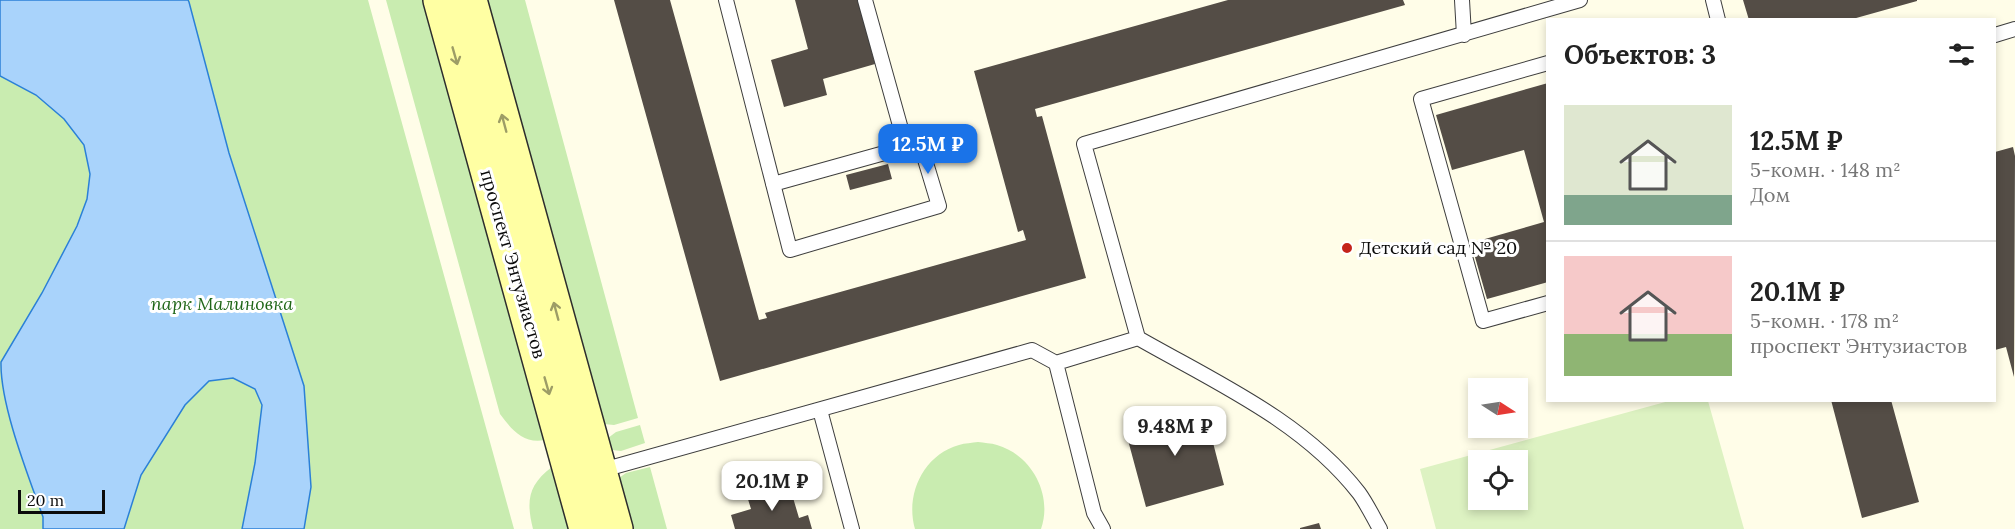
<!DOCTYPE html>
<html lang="ru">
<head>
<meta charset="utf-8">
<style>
	:root { --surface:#fff; --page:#f2f2f2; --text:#222; --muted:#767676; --line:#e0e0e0; --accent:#1a73e8 }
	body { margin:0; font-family:Lora,serif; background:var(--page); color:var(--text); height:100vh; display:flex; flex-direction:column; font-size:22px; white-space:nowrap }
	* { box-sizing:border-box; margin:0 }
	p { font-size:20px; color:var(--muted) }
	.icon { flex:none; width:33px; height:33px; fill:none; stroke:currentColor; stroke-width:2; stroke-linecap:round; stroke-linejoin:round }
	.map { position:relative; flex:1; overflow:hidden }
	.side { position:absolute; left:1546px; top:18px; width:450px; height:384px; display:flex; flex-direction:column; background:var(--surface); border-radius:0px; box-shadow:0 3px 9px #0003 }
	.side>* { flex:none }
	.needle { width:39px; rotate:102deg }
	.controls { position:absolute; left:1468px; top:378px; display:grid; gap:12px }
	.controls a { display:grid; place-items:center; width:60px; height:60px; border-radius:0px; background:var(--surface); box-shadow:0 3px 9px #0003; font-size:30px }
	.scale { position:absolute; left:18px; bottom:15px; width:87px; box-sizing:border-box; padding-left:6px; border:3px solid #0b0b0b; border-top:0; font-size:16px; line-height:21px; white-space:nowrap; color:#0b0b0b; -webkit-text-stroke:4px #fff; paint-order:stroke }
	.price { position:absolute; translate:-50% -51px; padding:0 14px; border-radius:12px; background:#fff; color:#222; font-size:20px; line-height:39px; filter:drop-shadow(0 2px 3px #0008) }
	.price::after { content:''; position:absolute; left:50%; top:36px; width:18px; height:14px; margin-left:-9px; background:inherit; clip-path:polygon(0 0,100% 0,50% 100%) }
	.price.on { background:var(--accent); color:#fff }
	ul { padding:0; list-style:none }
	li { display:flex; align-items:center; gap:18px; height:150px; padding:0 18px }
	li+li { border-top:2px solid var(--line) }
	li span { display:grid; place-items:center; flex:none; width:168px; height:120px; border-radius:0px; color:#555 }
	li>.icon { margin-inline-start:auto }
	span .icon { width:72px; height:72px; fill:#fffc; stroke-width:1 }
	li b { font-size:26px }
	h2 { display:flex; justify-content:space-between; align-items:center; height:72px; padding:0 18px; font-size:26px }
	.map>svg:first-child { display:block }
	.green { fill:#c9ecb0 }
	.pitch { fill:#ddf2c2; fill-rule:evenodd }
	.water { fill:#a9d3fb; stroke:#2b80d7; stroke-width:1.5 }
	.building { fill:#544d46 }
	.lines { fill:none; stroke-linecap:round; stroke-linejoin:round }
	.lane-casing { stroke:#3e3e3e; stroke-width:16 }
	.secondary-casing { stroke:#2d2d2d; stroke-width:36 }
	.lane { stroke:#fff; stroke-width:14 }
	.secondary { stroke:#ffffa3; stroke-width:33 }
	.oneway { stroke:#9d9d66 }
	.poi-dot { fill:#c4241a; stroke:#fff; stroke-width:2 }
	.labels { text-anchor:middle; stroke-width:6; stroke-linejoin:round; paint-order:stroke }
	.poi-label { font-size:18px; fill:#0b0b0b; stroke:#fff; text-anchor:start }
	.street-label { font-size:18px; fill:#0b0b0b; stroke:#fff }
	.park-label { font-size:18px; font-style:italic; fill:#1f6617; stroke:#fff }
</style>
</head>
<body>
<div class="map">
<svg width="2015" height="529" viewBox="0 0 2015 529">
	<rect width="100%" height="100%" fill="#fffde8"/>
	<!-- green -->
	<path class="green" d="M 0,0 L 368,0 L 514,529 L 0,529 Z
		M 386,0 L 423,0 L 545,440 C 523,444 512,430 500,414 Z
		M 488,0 L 525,0 L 638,418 L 614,425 L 604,424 Z
		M 640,425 L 645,443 L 621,451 L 612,450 L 608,438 L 616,432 Z
		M 978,442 C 984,443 991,443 997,445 C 1032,455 1053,495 1041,529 L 915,529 C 905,495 923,455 959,445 C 965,443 972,443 978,442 Z
		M 552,467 L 569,529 L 533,529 C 526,501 528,485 552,467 Z
		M 650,467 L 667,529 L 633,529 L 619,478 L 626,473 Z"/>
	<!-- pitch -->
	<path class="pitch" d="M 1669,401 L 1708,401 L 1744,529 L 1436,529 L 1420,469 ZM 1479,460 L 1518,460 L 1518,500 L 1479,500 Z"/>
	<!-- water -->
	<path class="water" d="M 0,0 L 188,0 L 189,2 L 229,153 L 304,386 L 311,487 L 304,529 L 242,529 L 255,463 L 262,405 L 255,389 L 233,378 L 209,381 L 185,405 L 141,475 L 124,529 L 43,529 L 43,517 C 28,475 0,405 1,362 L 42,293 L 77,226 L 87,199 L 90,174 L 84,145 L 64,119 L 36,95 L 0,76 Z"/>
	<!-- building -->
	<path class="building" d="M 614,0 L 670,0 L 759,320 L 767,318 L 765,313 L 1026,240 L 1023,230 L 1018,232 L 974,71 L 1228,0 L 1403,0 L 1405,5 L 1035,109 L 1037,117 L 1042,116 L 1086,278 L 720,381 Z
		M 795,0 L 858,0 L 875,64 L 823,79 L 827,95 L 784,107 L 771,60 L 808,49 Z
		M 1743,0 L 1917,0 L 1917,1 L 1849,20 L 1749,20 Z
		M 1548,83 L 1548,282 L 1487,299 L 1471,243 L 1544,222 L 1524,150 L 1452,170 L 1436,115 Z
		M 2013,147 L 2015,156 L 2014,377 L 2006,347 L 1995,350 L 1995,152 Z
		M 888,164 L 892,179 L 850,190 L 846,175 Z
		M 1831,400 L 1891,400 L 1919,502 L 1862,518 Z
		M 1204,408 L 1224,485 L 1146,507 L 1125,429 Z
		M 789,484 L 799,518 L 808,515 L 812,529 L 735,529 L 731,515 L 751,509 L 747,496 Z
		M 1319,523 L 1321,529 L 1300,529 L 1300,528 Z"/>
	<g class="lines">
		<defs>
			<path id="lane" d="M 726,0 L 790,250 L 939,206 L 920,143 L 906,147 L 865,0
				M 1462,0 L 1464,35
				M 1713,0 L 1718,20
				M 1995,35 L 2015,29
				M 1548,63 L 1421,99 L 1483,321 L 1548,303
				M 773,184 L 906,147
				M 1056,363 L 1094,513 L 1103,529
				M 820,410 L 852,529
				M 599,471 L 1032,350 L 1056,363 L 1138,338
				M 1380,529 C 1373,517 1367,504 1359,493 C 1303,421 1215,382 1138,338 L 1084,144 L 1580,0"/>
			<path id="secondary" d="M 440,0 L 586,529
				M 470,0 L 616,529"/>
		</defs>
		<!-- lane casing -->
		<use href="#lane" class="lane-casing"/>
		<!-- secondary casing -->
		<use href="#secondary" class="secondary-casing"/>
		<!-- lane -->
		<use href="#lane" class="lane"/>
		<!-- secondary -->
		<use href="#secondary" class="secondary"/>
	</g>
	<!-- one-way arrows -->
	<defs><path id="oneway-shaft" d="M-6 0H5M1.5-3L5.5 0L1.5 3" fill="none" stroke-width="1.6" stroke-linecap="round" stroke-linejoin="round" transform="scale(1.5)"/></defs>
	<g class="oneway">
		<use href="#oneway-shaft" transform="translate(455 56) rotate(74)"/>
		<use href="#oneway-shaft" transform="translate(504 123) rotate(-105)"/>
		<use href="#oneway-shaft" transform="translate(556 311) rotate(-105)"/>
		<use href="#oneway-shaft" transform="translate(547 386) rotate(74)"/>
	</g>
	<!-- markers -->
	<circle class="poi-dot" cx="1347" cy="248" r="6"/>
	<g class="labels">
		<!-- poi labels -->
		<g class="poi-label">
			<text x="1359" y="254">Детский сад № 20</text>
		</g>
		<!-- street labels -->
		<g class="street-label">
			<text transform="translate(513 264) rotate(74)" y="6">проспект Энтузиастов</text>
		</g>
		<!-- park labels -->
		<g class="park-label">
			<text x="222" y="310">парк Малиновка</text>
		</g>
	</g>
</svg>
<div class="controls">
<a><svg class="needle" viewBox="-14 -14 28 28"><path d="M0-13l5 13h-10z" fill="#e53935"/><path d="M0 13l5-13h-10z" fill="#767676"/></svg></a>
<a><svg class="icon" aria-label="locate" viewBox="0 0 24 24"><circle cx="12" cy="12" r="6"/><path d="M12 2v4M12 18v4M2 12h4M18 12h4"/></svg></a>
</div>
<div class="scale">20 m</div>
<b class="price on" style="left:928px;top:175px">12.5M ₽</b>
<b class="price" style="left:1175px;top:457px">9.48M ₽</b>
<b class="price" style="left:772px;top:512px">20.1M ₽</b>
<section class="side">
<h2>Объектов: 3<svg class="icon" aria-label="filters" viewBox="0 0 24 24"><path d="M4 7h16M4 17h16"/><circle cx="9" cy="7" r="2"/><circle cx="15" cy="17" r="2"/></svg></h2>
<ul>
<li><span style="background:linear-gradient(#dfe7d0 75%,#7fa58c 0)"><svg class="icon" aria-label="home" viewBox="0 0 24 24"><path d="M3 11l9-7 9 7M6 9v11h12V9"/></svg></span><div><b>12.5M ₽</b><p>5-комн. · 148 m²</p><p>Дом</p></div></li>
<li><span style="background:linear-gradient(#f6c9c9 65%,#8fb573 0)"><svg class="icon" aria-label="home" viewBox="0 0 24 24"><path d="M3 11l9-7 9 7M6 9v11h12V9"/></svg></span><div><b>20.1M ₽</b><p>5-комн. · 178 m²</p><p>проспект Энтузиастов</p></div></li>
</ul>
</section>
</div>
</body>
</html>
